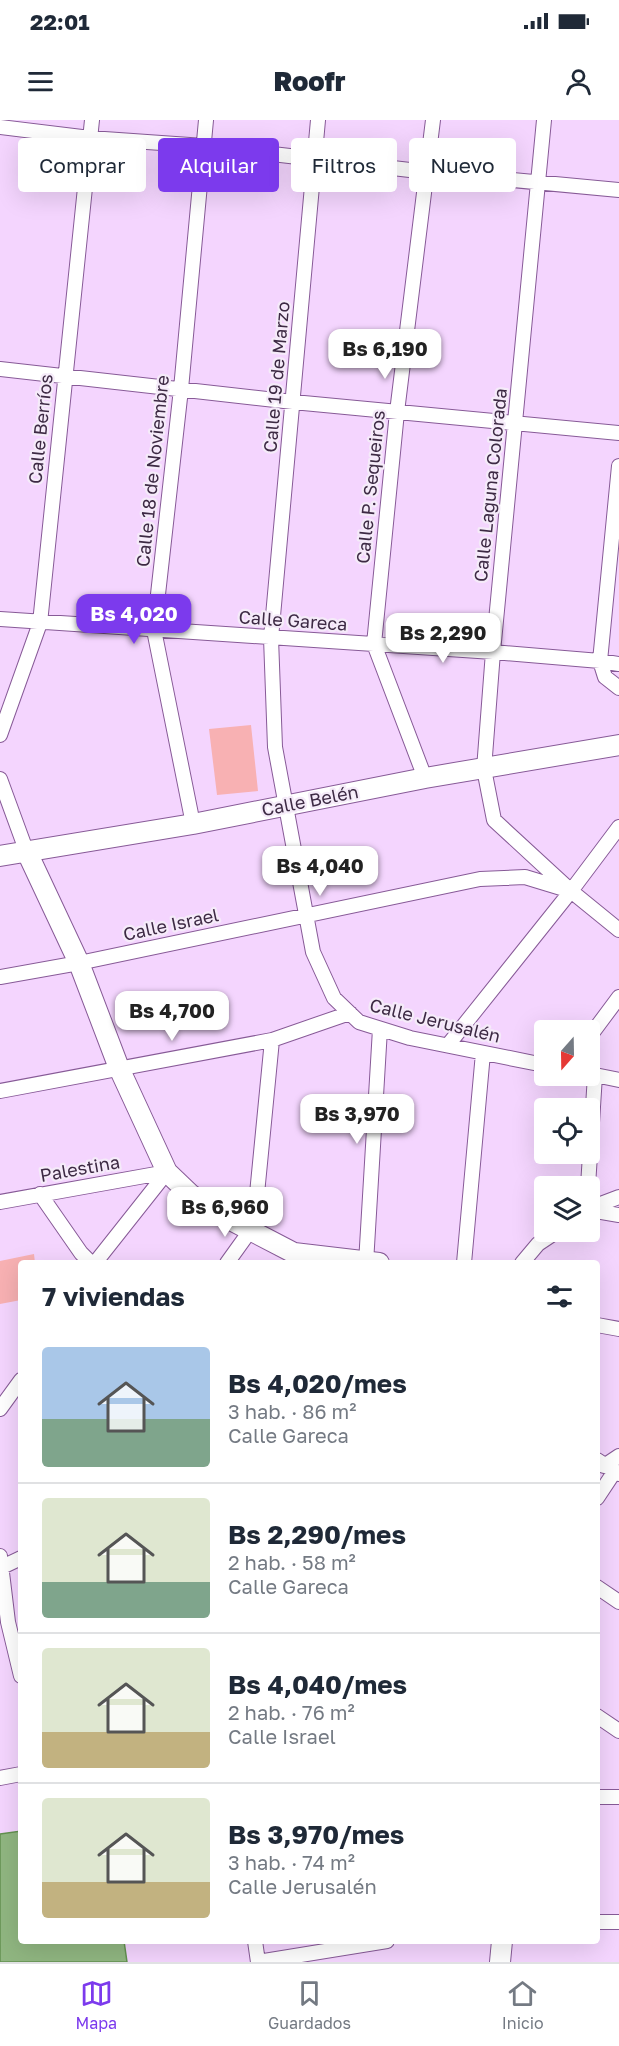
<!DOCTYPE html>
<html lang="es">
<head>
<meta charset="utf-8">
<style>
	:root { --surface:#fff; --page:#f2f2f3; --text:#1f2937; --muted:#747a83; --line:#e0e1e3; --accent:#7c3aed }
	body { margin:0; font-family:"Golos Text",sans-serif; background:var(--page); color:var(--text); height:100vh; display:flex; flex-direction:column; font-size:22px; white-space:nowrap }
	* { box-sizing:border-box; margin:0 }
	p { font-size:20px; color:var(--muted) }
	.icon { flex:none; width:33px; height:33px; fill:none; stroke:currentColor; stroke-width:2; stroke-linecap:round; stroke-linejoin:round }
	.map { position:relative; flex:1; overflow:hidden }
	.details { position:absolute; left:18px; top:1140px; width:582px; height:684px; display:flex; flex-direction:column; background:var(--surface); border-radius:6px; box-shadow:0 6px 24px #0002 }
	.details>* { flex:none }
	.banner { position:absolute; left:18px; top:18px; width:584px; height:54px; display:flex; gap:12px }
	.needle { width:39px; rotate:200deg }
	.controls { position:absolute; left:534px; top:900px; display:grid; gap:12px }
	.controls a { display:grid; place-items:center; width:66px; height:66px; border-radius:6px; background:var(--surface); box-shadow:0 6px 24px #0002; font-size:30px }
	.price { position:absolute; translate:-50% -51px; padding:0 14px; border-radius:12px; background:#fff; color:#222; font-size:20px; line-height:39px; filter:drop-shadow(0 2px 3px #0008) }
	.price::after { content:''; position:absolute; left:50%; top:36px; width:18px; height:14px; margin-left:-9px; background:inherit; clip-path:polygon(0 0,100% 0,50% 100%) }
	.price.selected { background:var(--accent); color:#fff }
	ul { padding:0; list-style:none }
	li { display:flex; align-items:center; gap:18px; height:150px; padding:0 24px }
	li+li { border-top:2px solid var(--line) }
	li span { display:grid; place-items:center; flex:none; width:168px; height:120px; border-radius:6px; color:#555 }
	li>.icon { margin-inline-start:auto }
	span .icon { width:72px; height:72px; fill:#fffc; stroke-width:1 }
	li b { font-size:26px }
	h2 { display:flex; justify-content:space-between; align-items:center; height:72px; padding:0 24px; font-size:26px }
	.tag { padding:0 21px; border-radius:6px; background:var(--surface); box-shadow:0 6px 24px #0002; font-size:21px; line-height:54px }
	.tag.selected { background:var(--accent); color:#fff }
	.status { display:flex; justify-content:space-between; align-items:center; height:42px; padding:0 30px; background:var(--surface); direction:ltr }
	.status svg { height:16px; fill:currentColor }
	header { display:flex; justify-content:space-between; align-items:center; height:78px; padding:0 24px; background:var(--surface); font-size:27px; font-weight:800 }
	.dock { display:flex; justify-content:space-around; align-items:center; height:84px; border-top:2px solid var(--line); background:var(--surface); font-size:16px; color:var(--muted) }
	.dock a { display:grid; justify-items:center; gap:3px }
	.dock .selected { color:var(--accent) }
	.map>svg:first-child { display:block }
	.green { fill:#f8b1b3 }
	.building { fill:#90b681; stroke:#639150; stroke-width:1.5 }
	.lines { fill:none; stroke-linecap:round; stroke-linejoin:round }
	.street-casing { stroke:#875a97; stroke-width:16 }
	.secondary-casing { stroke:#875a97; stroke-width:22 }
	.street { stroke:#fff; stroke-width:14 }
	.secondary { stroke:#fff; stroke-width:20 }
	.labels { text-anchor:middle; stroke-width:4.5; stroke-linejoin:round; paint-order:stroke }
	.street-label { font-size:18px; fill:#3d2a44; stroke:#f5ebf9 }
</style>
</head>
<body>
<div class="status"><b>22:01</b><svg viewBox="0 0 49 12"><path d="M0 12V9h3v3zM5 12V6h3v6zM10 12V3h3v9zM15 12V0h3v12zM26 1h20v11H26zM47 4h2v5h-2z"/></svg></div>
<header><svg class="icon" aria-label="menu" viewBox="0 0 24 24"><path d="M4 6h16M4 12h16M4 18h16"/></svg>Roofr<svg class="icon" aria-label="person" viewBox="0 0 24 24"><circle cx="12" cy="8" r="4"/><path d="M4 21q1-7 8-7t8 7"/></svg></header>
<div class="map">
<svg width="619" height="1842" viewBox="0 0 619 1842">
	<rect width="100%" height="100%" fill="#f4d5fe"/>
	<!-- green -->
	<path class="green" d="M 251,605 L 258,671 L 217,675 L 209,609 Z
		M 34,1134 L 35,1143 L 21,1143 L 21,1180 L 0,1184 L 0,1141 Z"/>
	<!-- building -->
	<path class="building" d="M 21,1711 L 21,1821 L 124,1821 L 127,1842 L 0,1842 L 0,1714 Z"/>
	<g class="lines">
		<defs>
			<path id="street" d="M 318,0 L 271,518 L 275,627 L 313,832 L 334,878 L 359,902 L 410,918 L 544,945
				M 544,0 L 493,532 L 484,649 L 494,700 L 571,771
				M 0,7 L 90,18 L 204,26 L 427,52 L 619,70
				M 0,249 L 293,282 L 619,313
				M 619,346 L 600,541 L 605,557 L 619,568
				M 0,499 L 493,532 L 600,541 L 619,544
				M 0,615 L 40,503 L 92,0
				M 425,658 L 374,524 L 397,292 L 433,0
				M 0,659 L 26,730
				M 193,704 L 154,510 L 181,269 L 206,0
				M 0,857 L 79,843 L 480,759 L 525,757 L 571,771 L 619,810
				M 590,916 L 619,877
				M 448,925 L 571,771 L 619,707
				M 590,954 L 619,960
				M 0,971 L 272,920 L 350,893
				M 588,1066 L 595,955
				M 40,1074 L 81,1133 L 91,1143
				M 0,1082 L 167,1052
				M 590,1088 L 619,1077
				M 590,1090 L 619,1095
				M 95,1143 L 167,1052
				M 227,1143 L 250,1111 L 256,1084 L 272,920
				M 366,1143 L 380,909
				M 464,1143 L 483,933
				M 522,1143 L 538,1124 L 556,1112
				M 597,1205 L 619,1209
				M 0,1289 L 21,1260
				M 597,1340 L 619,1354
				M 604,1346 L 619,1336
				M 597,1378 L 615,1351
				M 0,1436 L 8,1502 L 21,1556
				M 0,1448 L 21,1438
				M 597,1467 L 619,1482
				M 597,1596 L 619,1611
				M 0,1658 L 21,1654
				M 597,1677 L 619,1677
				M 597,1802 L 619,1802
				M 255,1821 L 258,1842
				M 258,1842 L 387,1821"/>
			<path id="secondary" d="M 26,730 L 79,843 L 119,948 L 167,1052 L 190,1074 L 221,1095 L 294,1133 L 379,1143
				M 0,736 L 193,704 L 425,658 L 619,625
				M 500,1842 L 502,1821"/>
		</defs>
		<!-- street casing -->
		<use href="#street" class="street-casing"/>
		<!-- secondary casing -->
		<use href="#secondary" class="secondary-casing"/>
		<!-- street -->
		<use href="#street" class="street"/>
		<!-- secondary -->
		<use href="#secondary" class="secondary"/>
	</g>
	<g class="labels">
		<!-- street labels -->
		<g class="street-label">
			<text transform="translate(277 257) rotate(-85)" y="6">Calle 19 de Marzo</text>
			<text transform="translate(41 309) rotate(-84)" y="6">Calle Berríos</text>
			<text transform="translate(153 351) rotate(-84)" y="6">Calle 18 de Noviembre</text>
			<text transform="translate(491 365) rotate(-84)" y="6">Calle Laguna Colorada</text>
			<text transform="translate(371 367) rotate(-84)" y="6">Calle P. Sequeiros</text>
			<text transform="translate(293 501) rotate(4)" y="6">Calle Gareca</text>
			<text transform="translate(310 681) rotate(-11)" y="6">Calle Belén</text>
			<text transform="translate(171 805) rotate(-12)" y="6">Calle Israel</text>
			<text transform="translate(435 901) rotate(14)" y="6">Calle Jerusalén</text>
			<text transform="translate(80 1049) rotate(-10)" y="6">Palestina</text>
		</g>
	</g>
</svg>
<div class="controls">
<a><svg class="needle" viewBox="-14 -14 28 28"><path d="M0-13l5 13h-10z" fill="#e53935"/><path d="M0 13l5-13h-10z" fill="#747a83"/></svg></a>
<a><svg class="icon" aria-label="locate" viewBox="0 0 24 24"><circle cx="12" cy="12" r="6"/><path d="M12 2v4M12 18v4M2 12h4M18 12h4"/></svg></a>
<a><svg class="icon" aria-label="layers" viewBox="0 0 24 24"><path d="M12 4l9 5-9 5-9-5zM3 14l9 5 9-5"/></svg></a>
</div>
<b class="price" style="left:385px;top:260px">Bs 6,190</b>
<b class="price selected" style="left:134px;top:525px">Bs 4,020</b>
<b class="price" style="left:443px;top:544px">Bs 2,290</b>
<b class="price" style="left:320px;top:777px">Bs 4,040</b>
<b class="price" style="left:172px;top:922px">Bs 4,700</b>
<b class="price" style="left:357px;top:1025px">Bs 3,970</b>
<b class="price" style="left:225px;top:1118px">Bs 6,960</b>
<div class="banner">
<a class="tag">Comprar</a>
<a class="tag selected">Alquilar</a>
<a class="tag">Filtros</a>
<a class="tag">Nuevo</a>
</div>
<section class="details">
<h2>7 viviendas<svg class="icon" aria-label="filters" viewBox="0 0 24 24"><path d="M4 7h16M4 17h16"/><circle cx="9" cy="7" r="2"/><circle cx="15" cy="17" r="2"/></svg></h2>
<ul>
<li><span style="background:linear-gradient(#a9c7e8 60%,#7fa58c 0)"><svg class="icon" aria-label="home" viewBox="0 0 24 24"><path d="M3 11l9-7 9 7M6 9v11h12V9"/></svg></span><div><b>Bs 4,020/mes</b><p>3 hab. · 86 m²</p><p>Calle Gareca</p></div></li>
<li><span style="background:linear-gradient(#dfe7d0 70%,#7fa58c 0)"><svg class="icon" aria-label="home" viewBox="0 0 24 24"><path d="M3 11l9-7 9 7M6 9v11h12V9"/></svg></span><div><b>Bs 2,290/mes</b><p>2 hab. · 58 m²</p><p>Calle Gareca</p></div></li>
<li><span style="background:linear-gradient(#dfe7d0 70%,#c2b280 0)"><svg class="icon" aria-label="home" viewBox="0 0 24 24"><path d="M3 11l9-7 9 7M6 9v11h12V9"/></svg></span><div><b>Bs 4,040/mes</b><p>2 hab. · 76 m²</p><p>Calle Israel</p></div></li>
<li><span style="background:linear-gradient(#dfe7d0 70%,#c2b280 0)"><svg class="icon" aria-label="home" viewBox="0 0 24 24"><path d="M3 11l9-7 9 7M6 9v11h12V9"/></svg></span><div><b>Bs 3,970/mes</b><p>3 hab. · 74 m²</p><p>Calle Jerusalén</p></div></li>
</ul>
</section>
</div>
<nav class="dock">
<a class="selected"><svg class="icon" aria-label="map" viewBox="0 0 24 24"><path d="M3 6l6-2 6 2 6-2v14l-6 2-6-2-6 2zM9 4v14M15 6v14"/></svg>Mapa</a>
<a><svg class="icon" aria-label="saved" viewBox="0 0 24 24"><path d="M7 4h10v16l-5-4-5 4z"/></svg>Guardados</a>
<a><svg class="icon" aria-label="home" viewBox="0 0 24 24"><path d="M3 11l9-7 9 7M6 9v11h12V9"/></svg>Inicio</a>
</nav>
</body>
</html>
